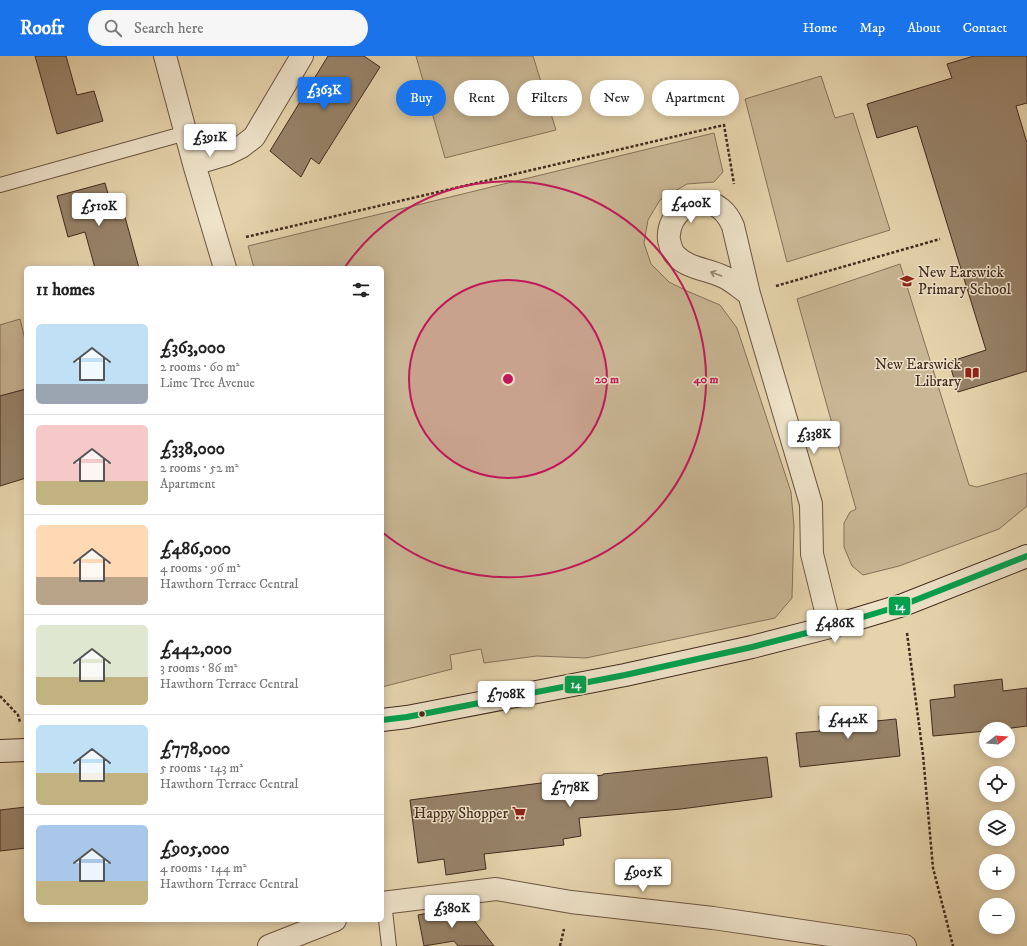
<!DOCTYPE html>
<html lang="en">
<head>
<meta charset="utf-8">
<style>
	:root { --surface:#fff; --page:#f6f6f6; --text:#222; --muted:#767676; --line:#e0e0e0; --accent:#1a73e8 }
	body { margin:0; font-family:"IM FELL DW Pica",serif; background:var(--page); color:var(--text); height:100vh; display:flex; flex-direction:column; font-size:15px; white-space:nowrap }
	* { box-sizing:border-box; margin:0 }
	p { font-size:13px; color:var(--muted) }
	.icon { flex:none; width:22px; height:22px; fill:none; stroke:currentColor; stroke-width:2; stroke-linecap:round; stroke-linejoin:round }
	.map { position:relative; flex:1; overflow:hidden }
	.side { position:absolute; left:24px; top:210px; width:360px; height:656px; display:flex; flex-direction:column; background:var(--surface); border-radius:6px; box-shadow:0 2px 10px #0003 }
	.side>* { flex:none }
	.top-card { position:absolute; left:396px; top:24px; width:380px; height:36px; display:flex; gap:8px }
	.needle { width:26px; rotate:73deg }
	.buttons { position:absolute; left:979px; top:666px; display:grid; gap:8px }
	.buttons a { display:grid; place-items:center; width:36px; height:36px; border-radius:50%; background:var(--surface); box-shadow:0 2px 10px #0003; font-size:20px }
	.price { position:absolute; translate:-50% -34px; padding:0 9px; border-radius:4px; background:#fff; color:#222; font-size:13px; line-height:26px; filter:drop-shadow(0 1px 2px #0008) }
	.price::after { content:''; position:absolute; left:50%; top:24px; width:12px; height:9px; margin-left:-6px; background:inherit; clip-path:polygon(0 0,100% 0,50% 100%) }
	.price.current { background:var(--accent); color:#fff }
	ul { padding:0; list-style:none }
	li { display:flex; align-items:center; gap:12px; height:100px; padding:0 12px }
	li+li { border-top:1px solid var(--line) }
	li span { display:grid; place-items:center; flex:none; width:112px; height:80px; border-radius:6px; color:#555 }
	li>.icon { margin-inline-start:auto }
	span .icon { width:48px; height:48px; fill:#fffc; stroke-width:1 }
	li b { font-size:17px }
	h2 { display:flex; justify-content:space-between; align-items:center; height:48px; padding:0 12px; font-size:17px }
	.chip { padding:0 14px; border-radius:18px; background:var(--surface); box-shadow:0 2px 10px #0003; font-size:14px; line-height:36px }
	.chip.current { background:var(--accent); color:#fff }
	header { display:flex; align-items:center; gap:24px; box-sizing:border-box; height:56px; padding:0 20px; background:var(--accent); color:#fff }
	header strong { font-size:19px }
	nav { display:flex; gap:22px; margin-inline-start:auto; font-size:14px }
	.search { width:280px; height:36px; background:var(--page); display:flex; align-items:center; gap:10px; box-sizing:border-box; padding:0 14px; border-radius:22px; color:var(--muted); font-size:15px }
	.map>svg:first-child { display:block }
	.green { fill:#c9b694; stroke:#86705a }
	.building { fill:#978268; stroke:#432b1f }
	.lines { fill:none; stroke-linecap:round; stroke-linejoin:round }
	.lane-casing { stroke:#6c5542; stroke-width:16 }
	.street-casing { stroke:#6c5542; stroke-width:24 }
	.secondary-casing { stroke:#432b1f; stroke-width:24 }
	.path { stroke:#432b1f; stroke-width:2.5; stroke-dasharray:3 2; stroke-linecap:butt }
	.lane { stroke:#eee2c9; stroke-width:14 }
	.street { stroke:#eee2c9; stroke-width:22 }
	.secondary { stroke:#eee2c9; stroke-width:22 }
	.bus-1-casing { stroke:#eee2c9; stroke-width:9 }
	.bus-1 { stroke:#03a04e; stroke-width:6 }
	.oneway { stroke:#988674 }
	.ring { fill:none; stroke:#c2185b; stroke-width:2 }
	.bus-dot { fill:#432b1f; stroke:#eee2c9; stroke-width:1.5 }
	.labels { text-anchor:middle; stroke-width:3; stroke-linejoin:round; paint-order:stroke }
	.poi-label { font-size:15px; fill:#432b1f; stroke:#eee2c9; text-anchor:end }
	.centre { fill:#c2185b; stroke:#eee2c9; stroke-width:2 }
	.ring-label { font-size:12px; text-anchor:middle; font-weight:bold; fill:#c2185b; stroke:#eee2c9; stroke-width:3; stroke-linejoin:round; paint-order:stroke }
	.line-badge { stroke:#eee2c9; stroke-width:1.5 }
	.badge-label { font-size:11px; text-anchor:middle; font-weight:bold; fill:#fff }
</style>
</head>
<body>
<header>
<strong>Roofr</strong>
<div class="search"><svg class="icon" aria-label="search" viewBox="0 0 24 24"><circle cx="10" cy="10" r="6"/><path d="M15 15l6 6"/></svg>Search here</div>
<nav><a>Home</a><a>Map</a><a>About</a><a>Contact</a></nav>
</header>
<div class="map">
<svg width="1027" height="890" viewBox="0 0 1027 890">
	<rect width="100%" height="100%" fill="#e5d3ac"/>
	<filter id="stains"><feTurbulence type="fractalNoise" baseFrequency=".005" numOctaves="4"/><feColorMatrix values="0 0 0 0 .2 0 0 0 0 .09 0 0 0 0 .02 0 0 0 .5 -.17"/></filter>
	<radialGradient id="worn" r=".72"><stop offset=".6" stop-color="#630" stop-opacity="0"/><stop offset="1" stop-color="#630" stop-opacity=".3"/></radialGradient>
	<!-- green -->
	<path class="green" d="M 416,0 L 533,0 L 556,74 L 445,102 Z
		M 821,20 L 835,62 L 853,57 L 890,174 L 787,206 L 745,43 Z
		M 714,77 L 723,116 L 714,126 L 687,128 L 660,144 L 648,164 L 644,187 L 651,208 L 669,226 L 687,235 L 720,249 L 737,272 L 791,436 L 794,470 L 792,542 L 775,562 L 586,602 L 537,600 L 484,607 L 481,593 L 450,599 L 452,613 L 382,631 L 382,212 L 254,212 L 248,190 Z
		M 900,208 L 969,429 L 977,431 L 1027,417 L 1027,450 L 999,473 L 899,510 L 863,519 L 852,510 L 844,491 L 844,467 L 850,456 L 856,453 L 797,243 Z
		M 20,263 L 26,288 L 26,333 L 0,340 L 0,269 Z"/>
	<!-- building -->
	<path class="building" d="M 35,0 L 66,0 L 77,39 L 94,35 L 103,65 L 57,78 Z
		M 328,0 L 364,0 L 380,11 L 319,108 L 311,102 L 301,121 L 270,95 Z
		M 974,0 L 1027,0 L 1027,47 L 1016,50 L 1027,87 L 1027,315 L 958,336 L 949,306 L 986,294 L 917,70 L 877,82 L 867,48 L 952,22 L 947,8 Z
		M 105,127 L 115,163 L 125,161 L 139,212 L 95,212 L 85,176 L 68,181 L 57,140 Z
		M 26,333 L 26,422 L 0,430 L 0,340 Z
		M 1002,623 L 1003,635 L 1027,632 L 1027,670 L 1004,673 L 986,673 L 986,675 L 933,680 L 930,644 L 955,641 L 954,629 Z
		M 865,655 L 866,666 L 896,663 L 900,700 L 800,711 L 796,677 L 820,675 L 819,660 Z
		M 767,701 L 772,741 L 681,753 L 579,762 L 581,780 L 563,783 L 564,789 L 484,798 L 486,813 L 446,819 L 444,803 L 418,807 L 410,744 L 603,719 L 603,718 Z
		M 26,751 L 26,792 L 0,795 L 0,754 Z
		M 463,850 L 494,890 L 458,890 L 454,885 L 424,890 L 418,859 Z"/>
	<g class="lines">
		<defs>
			<path id="lane" d="M 0,129 L 186,77
				M 384,846 L 389,890"/>
			<path id="street" d="M 165,0 L 194,108 L 225,212
				M 194,108 L 227,98 L 241,91 L 254,81 L 302,0
				M 749,238 C 741,233 733,225 724,221 C 708,213 689,213 676,200 C 672,196 670,189 669,184 C 666,157 698,134 721,153 C 727,158 730,163 733,170 L 749,238 L 811,448 L 812,498 L 830,571
				M 382,847 L 496,833 L 571,846 L 713,862 L 905,890
				M 269,890 L 335,864"/>
			<path id="secondary" d="M 382,664 L 407,661 L 625,619 L 752,591 L 830,571 L 903,549 L 1027,500
				M 0,695 L 26,694"/>
		</defs>
		<!-- lane casing -->
		<use href="#lane" class="lane-casing"/>
		<!-- street casing -->
		<use href="#street" class="street-casing"/>
		<!-- secondary casing -->
		<use href="#secondary" class="secondary-casing"/>
		<!-- path -->
		<path class="path" d="M 246,181 L 724,69 L 734,128
			M 776,230 L 940,183
			M 907,577 L 923,699 L 933,812 L 953,890
			M 0,640 L 18,659 L 20,666
			M 560,890 L 564,873"/>
		<!-- lane -->
		<use href="#lane" class="lane"/>
		<!-- street -->
		<use href="#street" class="street"/>
		<!-- secondary -->
		<use href="#secondary" class="secondary"/>
		<defs>
			<path id="bus-1" d="M 382,664 L 407,661 L 625,619 L 752,591 L 830,571 L 903,549 L 1027,500"/>
		</defs>
		<!-- bus-1 casing -->
		<use href="#bus-1" class="bus-1-casing"/>
		<!-- bus-1 -->
		<use href="#bus-1" class="bus-1"/>
	</g>
	<!-- one-way arrows -->
	<defs><path id="oneway-shaft" d="M-6 0H5M1.5-3L5.5 0L1.5 3" fill="none" stroke-width="1.6" stroke-linecap="round" stroke-linejoin="round"/></defs>
	<use class="oneway" href="#oneway-shaft" transform="translate(716 218) rotate(-160)"/>
	<!-- distance rings -->
	<circle cx="508" cy="323" r="99" fill="#c2185b" fill-opacity=".12"/>
	<g class="ring">
		<circle cx="508" cy="323" r="99"/>
		<path d="M345 211A198 198 0 1 1 382 476"/>
	</g>
	<!-- icons -->
	<defs>
		<symbol id="school-bare" viewBox="-9 -9 18 18"><path d="M0-5L7-2L0 1L-7-2ZM-4 1L0 2.5L4 1V4Q0 6-4 4Z" fill="#8f2418" stroke="#eee2c9" stroke-width="2.5" paint-order="stroke"/></symbol>
		<symbol id="library-bare" viewBox="-9 -9 18 18"><path d="M-6-4Q-3-5.5-.7-3.5V5Q-3 3-6 4ZM6-4Q3-5.5 .7-3.5V5Q3 3 6 4Z" fill="#8f2418" stroke="#eee2c9" stroke-width="2.5" paint-order="stroke"/></symbol>
		<symbol id="supermarket-bare" viewBox="-9 -9 18 18"><path d="M-6-5.5h2.5l.6 2H6L4.5 2H-2.5L-4.4-4H-6ZM-1.5 3.2a1.3 1.3 0 1 0 .1 0ZM3 3.2a1.3 1.3 0 1 0 .1 0Z" fill="#8f2418" stroke="#eee2c9" stroke-width="2.5" paint-order="stroke"/></symbol>
	</defs>
	<g fill-rule="evenodd">
		<use href="#school-bare" x="897" y="215" width="20" height="20"/>
		<use href="#library-bare" x="962" y="307" width="20" height="20"/>
		<use href="#supermarket-bare" x="509" y="747" width="20" height="20"/>
	</g>
	<!-- markers -->
	<circle class="bus-dot" cx="422" cy="658" r="3.5"/>
	<g class="labels">
		<!-- poi labels -->
		<g class="poi-label">
			<text x="918" y="221" text-anchor="start">New Earswick<tspan x="918" dy="17">Primary School</tspan></text>
			<text x="961" y="313">New Earswick<tspan x="961" dy="17">Library</tspan></text>
			<text x="508" y="762">Happy Shopper</text>
		</g>
	</g>
	<circle cx="508" cy="323" r="6" class="centre"/>
	<g class="ring-label">
		<text x="607" y="327">20 m</text>
		<text x="706" y="327">40 m</text>
	</g>
	<g class="line-badge">
		<rect x="888" y="540" width="23" height="20" rx="4" fill="#03a04e"/>
		<rect x="564" y="619" width="23" height="19" rx="4" fill="#03a04e"/>
	</g>
	<g class="badge-label">
		<text x="900" y="554">14</text>
		<text x="576" y="632">14</text>
	</g>
	<rect width="100%" height="100%" filter="url(#stains)"/>
	<rect width="100%" height="100%" fill="url(#worn)"/>
</svg>
<div class="buttons">
<a><svg class="needle" viewBox="-14 -14 28 28"><path d="M0-13l5 13h-10z" fill="#e53935"/><path d="M0 13l5-13h-10z" fill="#767676"/></svg></a>
<a><svg class="icon" aria-label="locate" viewBox="0 0 24 24"><circle cx="12" cy="12" r="6"/><path d="M12 2v4M12 18v4M2 12h4M18 12h4"/></svg></a>
<a><svg class="icon" aria-label="layers" viewBox="0 0 24 24"><path d="M12 4l9 5-9 5-9-5zM3 14l9 5 9-5"/></svg></a>
<a>+</a>
<a>−</a>
</div>
<b class="price current" style="left:324px;top:55px">£363K</b>
<b class="price" style="left:210px;top:102px">£391K</b>
<b class="price" style="left:691px;top:168px">£400K</b>
<b class="price" style="left:99px;top:171px">£510K</b>
<b class="price" style="left:814px;top:399px">£338K</b>
<b class="price" style="left:835px;top:588px">£486K</b>
<b class="price" style="left:506px;top:659px">£708K</b>
<b class="price" style="left:848px;top:684px">£442K</b>
<b class="price" style="left:570px;top:752px">£778K</b>
<b class="price" style="left:643px;top:837px">£905K</b>
<b class="price" style="left:452px;top:873px">£380K</b>
<div class="top-card">
<a class="chip current">Buy</a>
<a class="chip">Rent</a>
<a class="chip">Filters</a>
<a class="chip">New</a>
<a class="chip">Apartment</a>
</div>
<section class="side">
<h2>11 homes<svg class="icon" aria-label="filters" viewBox="0 0 24 24"><path d="M4 7h16M4 17h16"/><circle cx="9" cy="7" r="2"/><circle cx="15" cy="17" r="2"/></svg></h2>
<ul>
<li><span style="background:linear-gradient(#bfe0f5 75%,#9aa5b1 0)"><svg class="icon" aria-label="home" viewBox="0 0 24 24"><path d="M3 11l9-7 9 7M6 9v11h12V9"/></svg></span><div><b>£363,000</b><p>2 rooms · 60 m²</p><p>Lime Tree Avenue</p></div></li>
<li><span style="background:linear-gradient(#f6c9c9 70%,#c2b280 0)"><svg class="icon" aria-label="home" viewBox="0 0 24 24"><path d="M3 11l9-7 9 7M6 9v11h12V9"/></svg></span><div><b>£338,000</b><p>2 rooms · 52 m²</p><p>Apartment</p></div></li>
<li><span style="background:linear-gradient(#ffd9b3 65%,#b9a48a 0)"><svg class="icon" aria-label="home" viewBox="0 0 24 24"><path d="M3 11l9-7 9 7M6 9v11h12V9"/></svg></span><div><b>£486,000</b><p>4 rooms · 96 m²</p><p>Hawthorn Terrace Central</p></div></li>
<li><span style="background:linear-gradient(#dfe7d0 65%,#c2b280 0)"><svg class="icon" aria-label="home" viewBox="0 0 24 24"><path d="M3 11l9-7 9 7M6 9v11h12V9"/></svg></span><div><b>£442,000</b><p>3 rooms · 86 m²</p><p>Hawthorn Terrace Central</p></div></li>
<li><span style="background:linear-gradient(#bfe0f5 60%,#c2b280 0)"><svg class="icon" aria-label="home" viewBox="0 0 24 24"><path d="M3 11l9-7 9 7M6 9v11h12V9"/></svg></span><div><b>£778,000</b><p>5 rooms · 143 m²</p><p>Hawthorn Terrace Central</p></div></li>
<li><span style="background:linear-gradient(#a9c7e8 70%,#c2b280 0)"><svg class="icon" aria-label="home" viewBox="0 0 24 24"><path d="M3 11l9-7 9 7M6 9v11h12V9"/></svg></span><div><b>£905,000</b><p>4 rooms · 144 m²</p><p>Hawthorn Terrace Central</p></div></li>
</ul>
</section>
</div>
</body>
</html>
